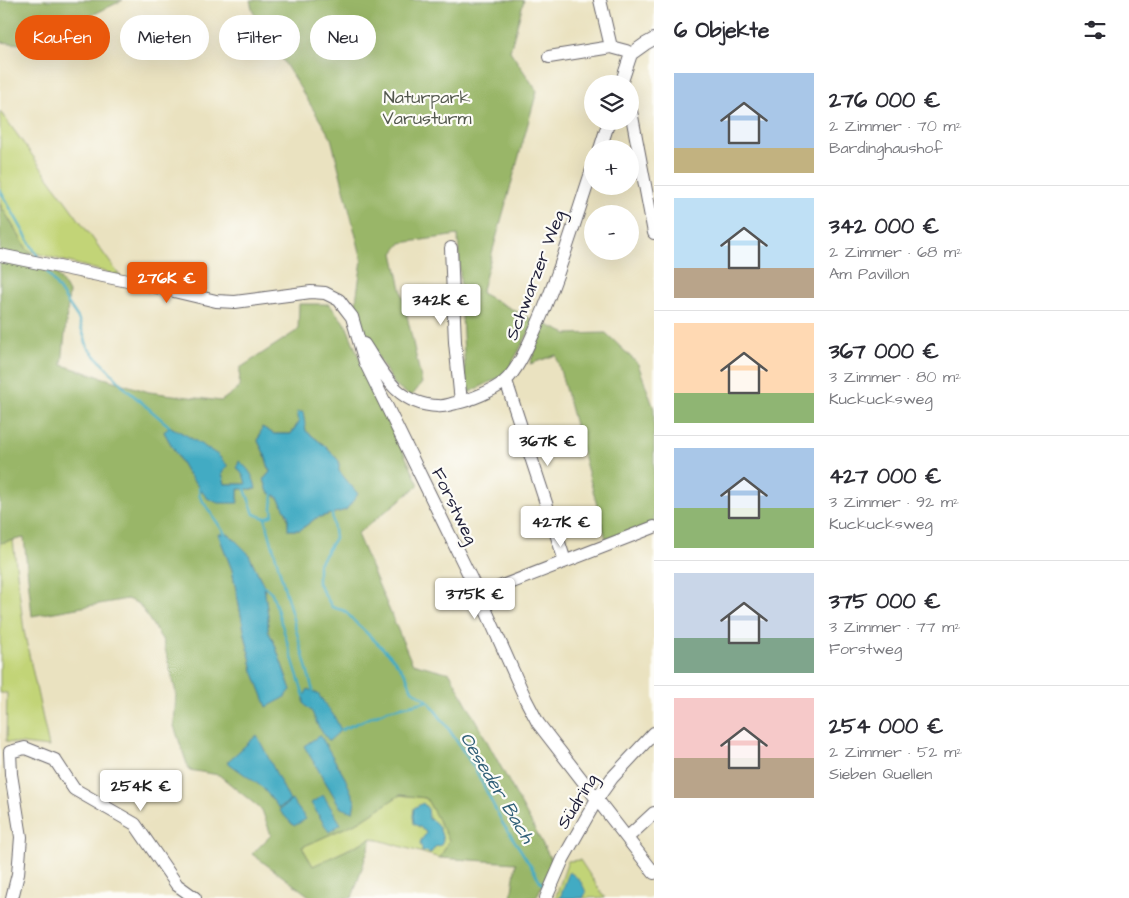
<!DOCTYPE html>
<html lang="de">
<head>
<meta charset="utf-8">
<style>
	:root { --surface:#fff; --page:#f2f2f3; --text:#2b2b33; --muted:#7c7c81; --line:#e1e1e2; --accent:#ea580c }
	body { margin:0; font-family:"Architects Daughter",sans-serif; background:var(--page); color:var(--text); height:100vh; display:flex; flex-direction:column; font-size:19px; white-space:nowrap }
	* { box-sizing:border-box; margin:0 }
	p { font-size:16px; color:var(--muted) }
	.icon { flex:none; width:28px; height:28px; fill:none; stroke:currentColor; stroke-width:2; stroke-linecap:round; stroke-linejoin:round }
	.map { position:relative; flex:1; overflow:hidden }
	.drawer { display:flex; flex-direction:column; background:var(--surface); width:475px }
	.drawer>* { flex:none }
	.guide { position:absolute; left:15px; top:15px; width:475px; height:45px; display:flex; gap:10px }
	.fabs { position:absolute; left:584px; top:75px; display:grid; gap:10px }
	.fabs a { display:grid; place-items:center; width:55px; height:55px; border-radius:50%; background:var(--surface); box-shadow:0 5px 20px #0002; font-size:25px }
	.price { position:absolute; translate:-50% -42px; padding:0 11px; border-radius:5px; background:#fff; color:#222; font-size:16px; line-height:32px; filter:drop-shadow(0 1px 2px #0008) }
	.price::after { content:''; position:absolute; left:50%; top:30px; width:15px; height:11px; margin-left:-8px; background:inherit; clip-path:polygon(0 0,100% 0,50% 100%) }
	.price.current { background:var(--accent); color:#fff }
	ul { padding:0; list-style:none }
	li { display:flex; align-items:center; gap:15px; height:125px; padding:0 20px }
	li+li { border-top:1px solid var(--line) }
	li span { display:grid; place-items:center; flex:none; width:140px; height:100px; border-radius:0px; color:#555 }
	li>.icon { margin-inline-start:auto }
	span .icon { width:60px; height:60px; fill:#fffc; stroke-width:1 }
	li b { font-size:21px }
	h2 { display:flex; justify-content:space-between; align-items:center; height:60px; padding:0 20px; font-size:21px }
	.chip { padding:0 18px; border-radius:22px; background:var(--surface); box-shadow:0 5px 20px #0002; font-size:18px; line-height:45px }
	.chip.current { background:var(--accent); color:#fff }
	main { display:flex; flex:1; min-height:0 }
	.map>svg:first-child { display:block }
	.green { fill:#c2d477; stroke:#727b59 }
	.forest { fill:#99b668; stroke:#5e6c52; fill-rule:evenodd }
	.water { fill:#43abc3; stroke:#32667f }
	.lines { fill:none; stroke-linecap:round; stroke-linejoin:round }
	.stream { stroke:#43abc3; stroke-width:2.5 }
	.minor-casing { stroke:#68656a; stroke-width:14 }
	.minor { stroke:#fff; stroke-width:12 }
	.labels { text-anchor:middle; stroke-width:4.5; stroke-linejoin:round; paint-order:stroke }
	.park-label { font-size:18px; fill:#52574d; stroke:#fdfcf7 }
	.street-label { font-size:18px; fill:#22223b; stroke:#fdfcf7 }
	.water-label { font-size:19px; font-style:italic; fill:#316078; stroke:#fdfcf7 }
</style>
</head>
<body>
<main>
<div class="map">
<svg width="654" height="898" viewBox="0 0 654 898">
	<rect width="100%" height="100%" fill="#fdfcf7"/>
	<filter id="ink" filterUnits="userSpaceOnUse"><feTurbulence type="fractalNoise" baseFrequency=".02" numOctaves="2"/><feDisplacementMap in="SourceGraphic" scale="10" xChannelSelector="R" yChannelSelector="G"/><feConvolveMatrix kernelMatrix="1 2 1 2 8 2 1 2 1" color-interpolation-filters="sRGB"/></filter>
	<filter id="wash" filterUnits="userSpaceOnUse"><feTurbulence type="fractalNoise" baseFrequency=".0096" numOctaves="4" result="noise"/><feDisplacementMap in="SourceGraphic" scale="20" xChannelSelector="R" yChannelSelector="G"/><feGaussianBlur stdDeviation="1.12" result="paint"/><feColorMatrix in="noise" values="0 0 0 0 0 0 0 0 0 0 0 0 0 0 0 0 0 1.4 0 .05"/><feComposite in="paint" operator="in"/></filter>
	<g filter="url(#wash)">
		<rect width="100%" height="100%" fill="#eae2c0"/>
		<!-- green -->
		<path class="green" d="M 0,111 L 120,276 L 28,251 L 0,204 Z
			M 13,540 L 24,631 L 49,747 L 6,742 L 7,693 L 0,693 L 0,543 Z
			M 400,795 L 426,798 L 450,840 L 440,858 L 372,838 L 313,866 L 302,847 L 360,821 Z
			M 580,860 L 605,898 L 554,898 L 556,896 L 568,861 Z"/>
		<!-- forest -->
		<path class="forest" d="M 0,0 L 123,0 L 31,45 L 0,42 Z
			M 250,0 L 524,0 L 510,51 L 537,91 L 481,293 L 535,321 L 506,374 L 466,394 L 458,235 L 401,243 L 393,253 L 422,383 L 411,397 L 393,383 L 354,315 L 362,260 L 331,138 L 253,12 Z
			M 0,204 L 28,251 L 57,274 L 69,292 L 62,365 L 149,392 L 221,401 L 239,388 L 240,368 L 298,330 L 299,304 L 329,304 L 346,325 L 361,362 L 419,485 L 357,534 L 412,663 L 450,673 L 553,863 L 536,898 L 511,898 L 516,863 L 440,858 L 449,840 L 426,798 L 400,795 L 360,821 L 302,847 L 313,866 L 372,838 L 352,898 L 312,898 L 252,854 L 271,835 L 262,810 L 219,775 L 189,770 L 174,726 L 176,693 L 163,641 L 139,604 L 127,599 L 32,616 L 24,538 L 0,543 ZM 299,422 L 306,431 L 324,445 L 339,461 L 338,471 L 346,510 L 316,518 L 300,530 L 289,530 C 287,513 285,500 268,492 L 264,479 L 270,472 L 265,455 L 258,441 L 262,427 L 274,434 L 291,434 ZM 169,426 L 228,466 L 221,473 L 225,484 L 246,484 L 245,477 L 237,467 L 256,489 L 238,489 L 238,502 L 207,498 L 186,471 L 164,432 ZM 219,534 L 248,553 L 264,586 L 268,616 L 268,631 L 274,642 L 291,690 L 253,671 L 243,625 L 232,570 ZM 320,736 L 345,778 L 341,808 L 305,746 Z
			M 543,323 L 567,334 L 606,333 L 638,364 L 654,409 L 654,524 L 607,542 L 556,355 L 530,364 Z"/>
		<!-- water -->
		<path class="water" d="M 297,412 L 303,412 L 306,431 L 324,445 L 339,461 L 339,471 L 358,494 L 346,510 L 316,518 L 300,530 L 288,530 L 288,515 L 277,496 L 268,492 L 264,479 L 270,472 L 265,455 L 258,441 L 262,427 L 274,434 L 291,434 L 299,422 Z
			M 169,426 L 186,435 L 218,455 L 228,466 L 222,473 L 225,484 L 246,484 L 244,477 L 237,467 L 239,461 C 248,468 254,476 256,489 L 238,489 L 238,503 L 218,503 L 207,498 L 186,471 L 164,432 Z
			M 218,534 L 229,534 L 248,553 L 264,586 L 268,616 L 268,631 L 274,642 L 291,690 L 284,698 L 267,707 L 253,671 L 243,625 L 232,570 Z
			M 308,689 L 318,694 L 334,716 L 341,730 L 329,741 L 318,726 L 312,712 L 304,704 L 304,696 Z
			M 257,735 L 290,801 L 279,808 L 262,787 L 227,762 Z
			M 320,735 L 345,778 L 355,801 L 353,812 L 341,808 L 304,746 Z
			M 323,795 L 341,824 L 329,832 L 311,803 Z
			M 292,800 L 306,819 L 294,826 L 279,810 Z
			M 423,803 L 428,809 L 429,819 C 439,822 441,832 443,841 L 441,845 L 435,847 L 431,853 L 426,851 L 422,852 L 422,848 L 420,844 L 421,840 L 426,834 L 425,830 L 414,824 L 413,816 L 414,808 Z
			M 569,872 C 578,877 583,883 586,893 L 583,898 L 560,898 Z"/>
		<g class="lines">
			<!-- stream -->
			<path class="stream" d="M 0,190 L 39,259
				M 46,270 L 78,318 L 88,348 L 126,389 L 169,426
				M 199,488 L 200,497 L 225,534
				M 245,489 L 254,514 L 265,518 L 313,691
				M 332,514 L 335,538 L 318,565 L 318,583 L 332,607 L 345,611 L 355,622 L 391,656 L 406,675 L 412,690 L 427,700
				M 265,518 L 273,515 L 272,509 L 273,494
				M 264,586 L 272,593 L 304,696
				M 341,730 L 388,710 L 428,701 L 446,725 L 475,769 L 503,824 L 520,849 L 544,887"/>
		</g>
	</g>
	<g filter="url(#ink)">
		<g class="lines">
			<defs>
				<path id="minor" d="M 600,0 L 611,47
					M 549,57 L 611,47 L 626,51 L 631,54
					M 621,84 L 631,54 L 645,44 L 654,39
					M 630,109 L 631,111 L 654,233
					M 600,149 L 609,121
					M 451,248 L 455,342 L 461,402
					M 0,255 L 157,287 L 216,301 L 235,302 L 311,292 L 325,293 L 339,300 L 345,308 L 352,317 L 365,362 L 479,595 L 526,700 L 538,723 L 654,873
					M 364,344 C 383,373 397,405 438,406 C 444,407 450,404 456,403 C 471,400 492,391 504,382 C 514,374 525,352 530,341 C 556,286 573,227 592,170
					M 506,381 L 565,561
					M 479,595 L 654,527
					M 627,838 L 654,813
					M 12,898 L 18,874 L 21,837 L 11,774 L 10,752 L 25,748 L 55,760 L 74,789 L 135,824 L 177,885 L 195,898
					M 546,898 L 563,859 L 597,799 L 612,778 L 654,733"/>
			</defs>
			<!-- minor casing -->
			<use href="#minor" class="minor-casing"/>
			<!-- minor -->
			<use href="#minor" class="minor"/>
		</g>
	</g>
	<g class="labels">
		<!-- park labels -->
		<g class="park-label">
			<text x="427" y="103">Naturpark<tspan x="427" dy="21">Varusturm</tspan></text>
		</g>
		<!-- street labels -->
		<g class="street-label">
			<text transform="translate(535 275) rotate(-69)" y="6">Schwarzer Weg</text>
			<text transform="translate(455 506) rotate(64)" y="6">Forstweg</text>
			<text transform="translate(577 801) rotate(-58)" y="6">Südring</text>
		</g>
		<!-- water labels -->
		<g class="water-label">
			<text transform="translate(498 787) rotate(59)" y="7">Oeseder Bach</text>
		</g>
	</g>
</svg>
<div class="fabs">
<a><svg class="icon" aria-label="layers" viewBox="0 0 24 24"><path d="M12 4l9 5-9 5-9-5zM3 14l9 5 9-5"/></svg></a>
<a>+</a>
<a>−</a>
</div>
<b class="price current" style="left:167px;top:304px">276K €</b>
<b class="price" style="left:441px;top:326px">342K €</b>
<b class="price" style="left:548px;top:467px">367K €</b>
<b class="price" style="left:561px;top:548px">427K €</b>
<b class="price" style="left:475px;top:620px">375K €</b>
<b class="price" style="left:141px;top:812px">254K €</b>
<div class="guide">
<a class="chip current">Kaufen</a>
<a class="chip">Mieten</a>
<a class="chip">Filter</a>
<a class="chip">Neu</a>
</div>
</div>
<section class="drawer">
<h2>6 Objekte<svg class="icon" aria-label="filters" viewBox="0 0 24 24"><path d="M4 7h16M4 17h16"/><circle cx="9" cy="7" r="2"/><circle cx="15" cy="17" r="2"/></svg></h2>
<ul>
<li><span style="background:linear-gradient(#a9c7e8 75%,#c2b280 0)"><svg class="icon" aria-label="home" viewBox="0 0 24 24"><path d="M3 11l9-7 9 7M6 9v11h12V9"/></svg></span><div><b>276 000 €</b><p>2 Zimmer · 70 m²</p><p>Bardinghaushof</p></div></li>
<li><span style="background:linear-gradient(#bfe0f5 70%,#b9a48a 0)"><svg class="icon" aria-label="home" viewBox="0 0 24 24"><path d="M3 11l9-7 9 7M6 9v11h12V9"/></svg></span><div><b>342 000 €</b><p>2 Zimmer · 68 m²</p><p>Am Pavillon</p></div></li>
<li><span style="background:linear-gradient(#ffd9b3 70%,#8fb573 0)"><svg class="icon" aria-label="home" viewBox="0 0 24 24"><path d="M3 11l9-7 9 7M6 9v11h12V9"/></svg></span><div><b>367 000 €</b><p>3 Zimmer · 80 m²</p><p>Kuckucksweg</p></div></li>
<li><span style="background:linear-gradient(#a9c7e8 60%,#8fb573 0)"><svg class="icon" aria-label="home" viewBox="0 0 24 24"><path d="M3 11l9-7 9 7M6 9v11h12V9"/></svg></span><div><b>427 000 €</b><p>3 Zimmer · 92 m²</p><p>Kuckucksweg</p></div></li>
<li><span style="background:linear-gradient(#c9d6e8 65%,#7fa58c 0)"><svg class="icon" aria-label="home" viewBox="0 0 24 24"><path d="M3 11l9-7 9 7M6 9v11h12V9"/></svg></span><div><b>375 000 €</b><p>3 Zimmer · 77 m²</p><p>Forstweg</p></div></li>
<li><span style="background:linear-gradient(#f6c9c9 60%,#b9a48a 0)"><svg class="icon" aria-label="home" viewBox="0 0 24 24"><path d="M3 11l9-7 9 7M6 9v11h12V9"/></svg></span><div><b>254 000 €</b><p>2 Zimmer · 52 m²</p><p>Sieben Quellen</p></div></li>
</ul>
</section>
</main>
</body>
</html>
